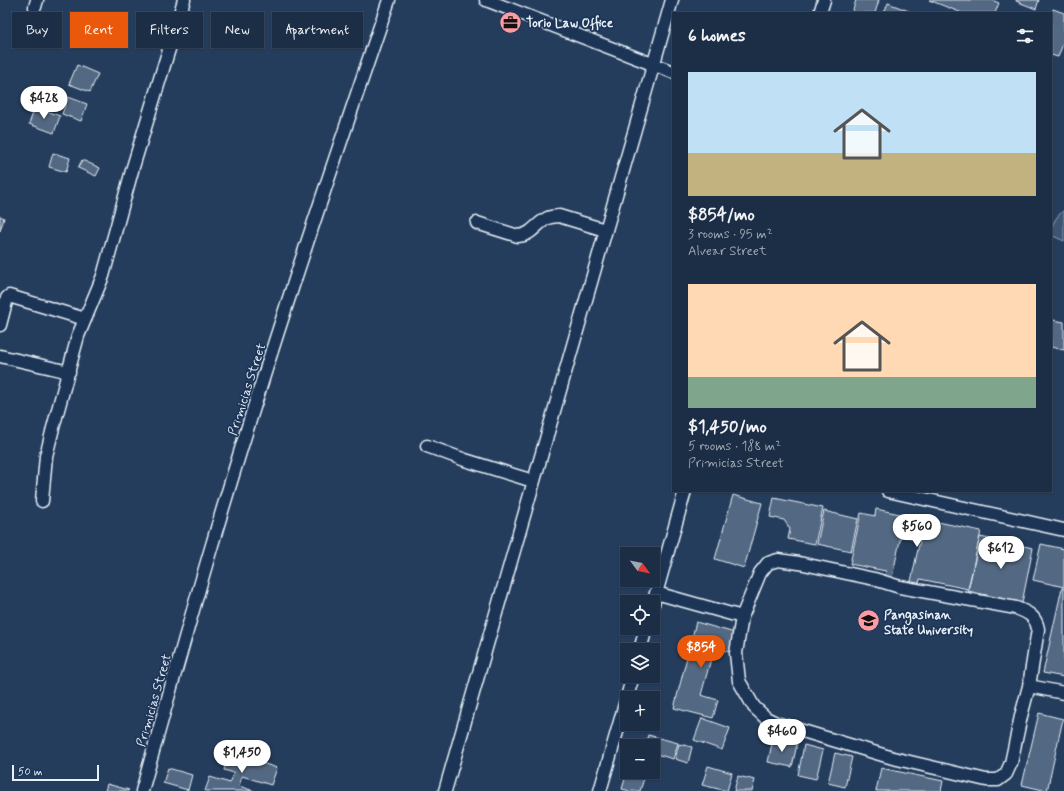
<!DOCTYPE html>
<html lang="en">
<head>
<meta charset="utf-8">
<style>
	:root { --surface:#1c2e46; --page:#25364d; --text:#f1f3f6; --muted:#a0a8b3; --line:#3a4a5f; --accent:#ea580c }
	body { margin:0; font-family:Mynerve,sans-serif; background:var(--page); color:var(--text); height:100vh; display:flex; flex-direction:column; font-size:15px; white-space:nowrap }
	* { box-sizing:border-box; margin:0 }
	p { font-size:13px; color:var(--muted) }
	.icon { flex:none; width:22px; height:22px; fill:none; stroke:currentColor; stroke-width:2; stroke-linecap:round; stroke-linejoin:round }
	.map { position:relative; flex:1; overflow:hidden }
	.drawer { position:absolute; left:672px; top:12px; width:380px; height:480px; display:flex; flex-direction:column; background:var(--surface); border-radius:0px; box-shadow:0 1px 3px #0004,0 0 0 1px var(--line) }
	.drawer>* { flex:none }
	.top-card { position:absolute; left:12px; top:12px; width:380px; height:36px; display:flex; gap:8px }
	.needle { width:26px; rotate:122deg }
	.tools { position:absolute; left:620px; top:547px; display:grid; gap:8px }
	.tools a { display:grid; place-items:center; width:40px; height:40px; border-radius:0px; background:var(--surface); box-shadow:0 1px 3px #0004,0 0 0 1px var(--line); font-size:20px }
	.scale { position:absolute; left:12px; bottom:10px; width:87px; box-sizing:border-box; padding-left:4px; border:2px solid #e8f1f8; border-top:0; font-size:11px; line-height:14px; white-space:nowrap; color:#e8f1f8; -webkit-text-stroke:3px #1d3557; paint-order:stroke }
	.price { position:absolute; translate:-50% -34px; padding:0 9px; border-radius:14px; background:#fff; color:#222; font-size:13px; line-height:26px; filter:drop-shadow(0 1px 2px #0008) }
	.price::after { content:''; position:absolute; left:50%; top:24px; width:12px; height:9px; margin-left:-6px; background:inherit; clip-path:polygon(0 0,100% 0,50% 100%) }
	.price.active { background:var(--accent); color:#fff }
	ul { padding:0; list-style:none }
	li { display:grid; align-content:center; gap:8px; height:212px; padding:0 16px }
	li span { display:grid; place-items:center; height:124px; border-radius:0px; color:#555 }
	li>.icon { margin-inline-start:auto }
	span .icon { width:72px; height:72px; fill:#fffc; stroke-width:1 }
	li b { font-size:17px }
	h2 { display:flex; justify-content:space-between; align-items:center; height:48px; padding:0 16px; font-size:17px }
	.pill { padding:0 14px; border-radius:0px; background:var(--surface); box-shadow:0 1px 3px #0004,0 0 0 1px var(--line); font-size:14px; line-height:36px }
	.pill.active { background:var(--accent); color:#fff }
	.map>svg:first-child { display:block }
	.green { fill:#3e5472; stroke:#93a2b5 }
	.building { fill:#536782; stroke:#e8f1f8 }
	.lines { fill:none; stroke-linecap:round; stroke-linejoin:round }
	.minor-casing { stroke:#e8f1f8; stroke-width:15 }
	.minor { stroke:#1d3557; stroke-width:12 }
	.labels { text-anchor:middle; stroke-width:3.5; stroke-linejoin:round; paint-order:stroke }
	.poi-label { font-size:13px; font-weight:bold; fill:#e8f1f8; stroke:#1d3557; text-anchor:start }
	.street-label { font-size:13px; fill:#e8f1f8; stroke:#1d3557 }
</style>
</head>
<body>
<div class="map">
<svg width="1064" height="791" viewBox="0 0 1064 791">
	<rect width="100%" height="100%" fill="#253d5d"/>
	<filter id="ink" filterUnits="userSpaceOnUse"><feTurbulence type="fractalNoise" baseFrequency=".025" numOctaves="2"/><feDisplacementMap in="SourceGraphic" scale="8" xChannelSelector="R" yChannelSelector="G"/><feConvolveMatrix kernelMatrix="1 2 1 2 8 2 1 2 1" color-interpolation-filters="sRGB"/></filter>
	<g filter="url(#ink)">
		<!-- green -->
		<path class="green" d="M 1064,210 L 1064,241 L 1051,235 C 1051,224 1056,217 1064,210 Z"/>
		<!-- building -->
		<path class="building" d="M 856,0 L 879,0 L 875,13 L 852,13 Z
			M 929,0 L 992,0 L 999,3 L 995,13 L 962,13 Z
			M 1016,0 L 1039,0 L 1036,9 L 1016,1 Z
			M 888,3 L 914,13 L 884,13 Z
			M 1053,9 L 1064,13 L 1064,41 L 1058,57 L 1051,55 L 1051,14 Z
			M 143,16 L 168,24 L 161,43 L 136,35 Z
			M 77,65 L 98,74 L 90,92 L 69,84 Z
			M 40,90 L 53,94 L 49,106 L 36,102 Z
			M 68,97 L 87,104 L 81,121 L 62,114 Z
			M 35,107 L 60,116 L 54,133 L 29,124 Z
			M 53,153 L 70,158 L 66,172 L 49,167 Z
			M 82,160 L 100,168 L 96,176 L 78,168 Z
			M 0,216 L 4,218 L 0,231 Z
			M 1053,320 L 1064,322 L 1064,350 L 1051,347 L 1051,327 Z
			M 733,495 L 762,503 L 744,568 L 715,559 Z
			M 774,498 L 823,508 L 815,544 L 788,539 L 790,529 L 784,520 L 770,517 Z
			M 876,509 L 981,531 L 968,589 L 920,579 L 918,587 L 910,586 L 920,540 L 901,536 L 891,582 L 884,580 L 886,571 L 850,564 L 861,513 L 875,516 Z
			M 824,511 L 858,519 L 851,551 L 817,544 Z
			M 980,537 L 1033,548 L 1022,603 L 968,591 Z
			M 1041,544 L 1064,549 L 1064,587 L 1033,580 Z
			M 1062,588 L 1064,588 L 1064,677 L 1043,673 Z
			M 696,622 L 735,633 L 730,652 L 714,648 L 701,695 L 718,700 L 713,718 L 674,708 Z
			M 1039,713 L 1063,719 L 1047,791 L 1022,785 Z
			M 702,718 L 730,728 L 722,750 L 694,740 Z
			M 648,735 L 678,743 L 673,759 L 653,753 L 653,746 L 645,746 Z
			M 773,739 L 797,744 L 792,767 L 768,762 Z
			M 679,744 L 692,747 L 688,763 L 675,759 Z
			M 804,745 L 823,750 L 816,779 L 798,775 Z
			M 229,752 L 277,768 L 271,785 L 242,776 L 239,786 L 254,791 L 205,791 L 210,777 L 230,783 L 234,773 L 224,770 Z
			M 835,753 L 852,757 L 845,787 L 828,783 Z
			M 708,766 L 732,773 L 727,791 L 702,785 Z
			M 168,768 L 192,775 L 188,790 L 163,783 Z
			M 881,768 L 943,781 L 941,791 L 876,791 Z
			M 627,772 L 646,772 L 640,791 L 630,791 L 622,789 Z
			M 738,776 L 755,780 L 752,791 L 734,791 Z
			M 107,784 L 129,790 L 128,791 L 105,791 Z"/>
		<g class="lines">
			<defs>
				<path id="minor" d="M 486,0 L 673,72
					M 35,7 L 37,0
					M 820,13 L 824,0
					M 477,223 L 518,236 C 532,235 535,225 546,219 C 550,216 554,217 559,216 L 605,230
					M 0,325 L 7,298 L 9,296 L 85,319
					M 0,356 L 69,372
					M 427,446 L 465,460 L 533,481
					M 888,491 L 1064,530
					M 42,501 L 46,456 L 53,428 L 78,336 L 103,276 L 133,167 L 184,0
					M 778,560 L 799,563 L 874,579 L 900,587 L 1016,608 C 1027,612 1036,616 1038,629 L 1029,686 L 1021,716 L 1011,763 L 1006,774 L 998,780 L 986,780 L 893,758 L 776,723 L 766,718 L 754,707 L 739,681 L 736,653 L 742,617 L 760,573 L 768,563 Z
					M 656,593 L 742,617
					M 653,604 L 685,491
					M 640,650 L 646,628
					M 1029,686 L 1064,693
					M 142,791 C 164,712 186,633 209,555 C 264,368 326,184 389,0
					M 445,791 L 672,0
					M 600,791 L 633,676"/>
			</defs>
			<!-- minor casing -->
			<use href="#minor" class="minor-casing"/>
			<!-- minor -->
			<use href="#minor" class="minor"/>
		</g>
	</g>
	<!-- icons -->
	<defs>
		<symbol id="office-disc" viewBox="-11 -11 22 22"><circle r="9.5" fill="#ff9aa2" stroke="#1d3557"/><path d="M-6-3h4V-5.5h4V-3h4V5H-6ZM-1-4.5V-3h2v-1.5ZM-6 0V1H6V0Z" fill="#111"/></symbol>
		<symbol id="university-disc" viewBox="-11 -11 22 22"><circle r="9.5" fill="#ff9aa2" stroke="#1d3557"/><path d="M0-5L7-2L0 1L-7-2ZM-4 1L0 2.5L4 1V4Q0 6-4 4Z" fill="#111"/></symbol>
	</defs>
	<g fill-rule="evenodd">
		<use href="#office-disc" x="498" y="10" width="25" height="25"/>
		<use href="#university-disc" x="856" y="608" width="25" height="25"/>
	</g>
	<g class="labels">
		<!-- poi labels -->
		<g class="poi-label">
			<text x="526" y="27">Torio Law Office</text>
			<text x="884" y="619">Pangasinan<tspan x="884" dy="15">State University</tspan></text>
		</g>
		<!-- street labels -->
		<g class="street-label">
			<text transform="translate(246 389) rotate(-72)" y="5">Primicias Street</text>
			<text transform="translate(153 700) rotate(-74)" y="5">Primicias Street</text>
		</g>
	</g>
</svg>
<div class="tools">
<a><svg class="needle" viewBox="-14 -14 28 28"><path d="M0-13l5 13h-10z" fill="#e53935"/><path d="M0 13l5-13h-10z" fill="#a0a8b3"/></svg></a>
<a><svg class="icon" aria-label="locate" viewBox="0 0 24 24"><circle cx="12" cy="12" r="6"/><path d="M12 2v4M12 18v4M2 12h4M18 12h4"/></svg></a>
<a><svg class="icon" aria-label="layers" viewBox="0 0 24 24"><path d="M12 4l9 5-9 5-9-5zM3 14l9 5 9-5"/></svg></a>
<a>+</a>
<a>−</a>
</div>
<div class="scale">50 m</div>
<b class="price" style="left:44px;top:120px">$428</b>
<b class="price" style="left:917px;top:548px">$560</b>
<b class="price" style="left:1001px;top:570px">$612</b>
<b class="price active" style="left:701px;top:669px">$854</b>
<b class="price" style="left:782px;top:753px">$460</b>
<b class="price" style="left:242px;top:774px">$1,450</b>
<div class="top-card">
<a class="pill">Buy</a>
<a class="pill active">Rent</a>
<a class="pill">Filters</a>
<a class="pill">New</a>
<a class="pill">Apartment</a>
</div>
<section class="drawer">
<h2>6 homes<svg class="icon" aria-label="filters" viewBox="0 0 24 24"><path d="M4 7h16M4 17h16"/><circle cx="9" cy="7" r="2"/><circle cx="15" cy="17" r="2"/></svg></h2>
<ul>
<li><span style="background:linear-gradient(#bfe0f5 65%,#c2b280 0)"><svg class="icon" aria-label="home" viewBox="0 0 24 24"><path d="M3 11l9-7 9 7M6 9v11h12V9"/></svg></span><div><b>$854/mo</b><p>3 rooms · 95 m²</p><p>Alvear Street</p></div></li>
<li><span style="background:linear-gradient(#ffd9b3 75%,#7fa58c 0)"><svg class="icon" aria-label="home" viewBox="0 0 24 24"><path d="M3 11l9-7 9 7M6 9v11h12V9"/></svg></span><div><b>$1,450/mo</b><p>5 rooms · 188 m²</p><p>Primicias Street</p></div></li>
</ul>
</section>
</div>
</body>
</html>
